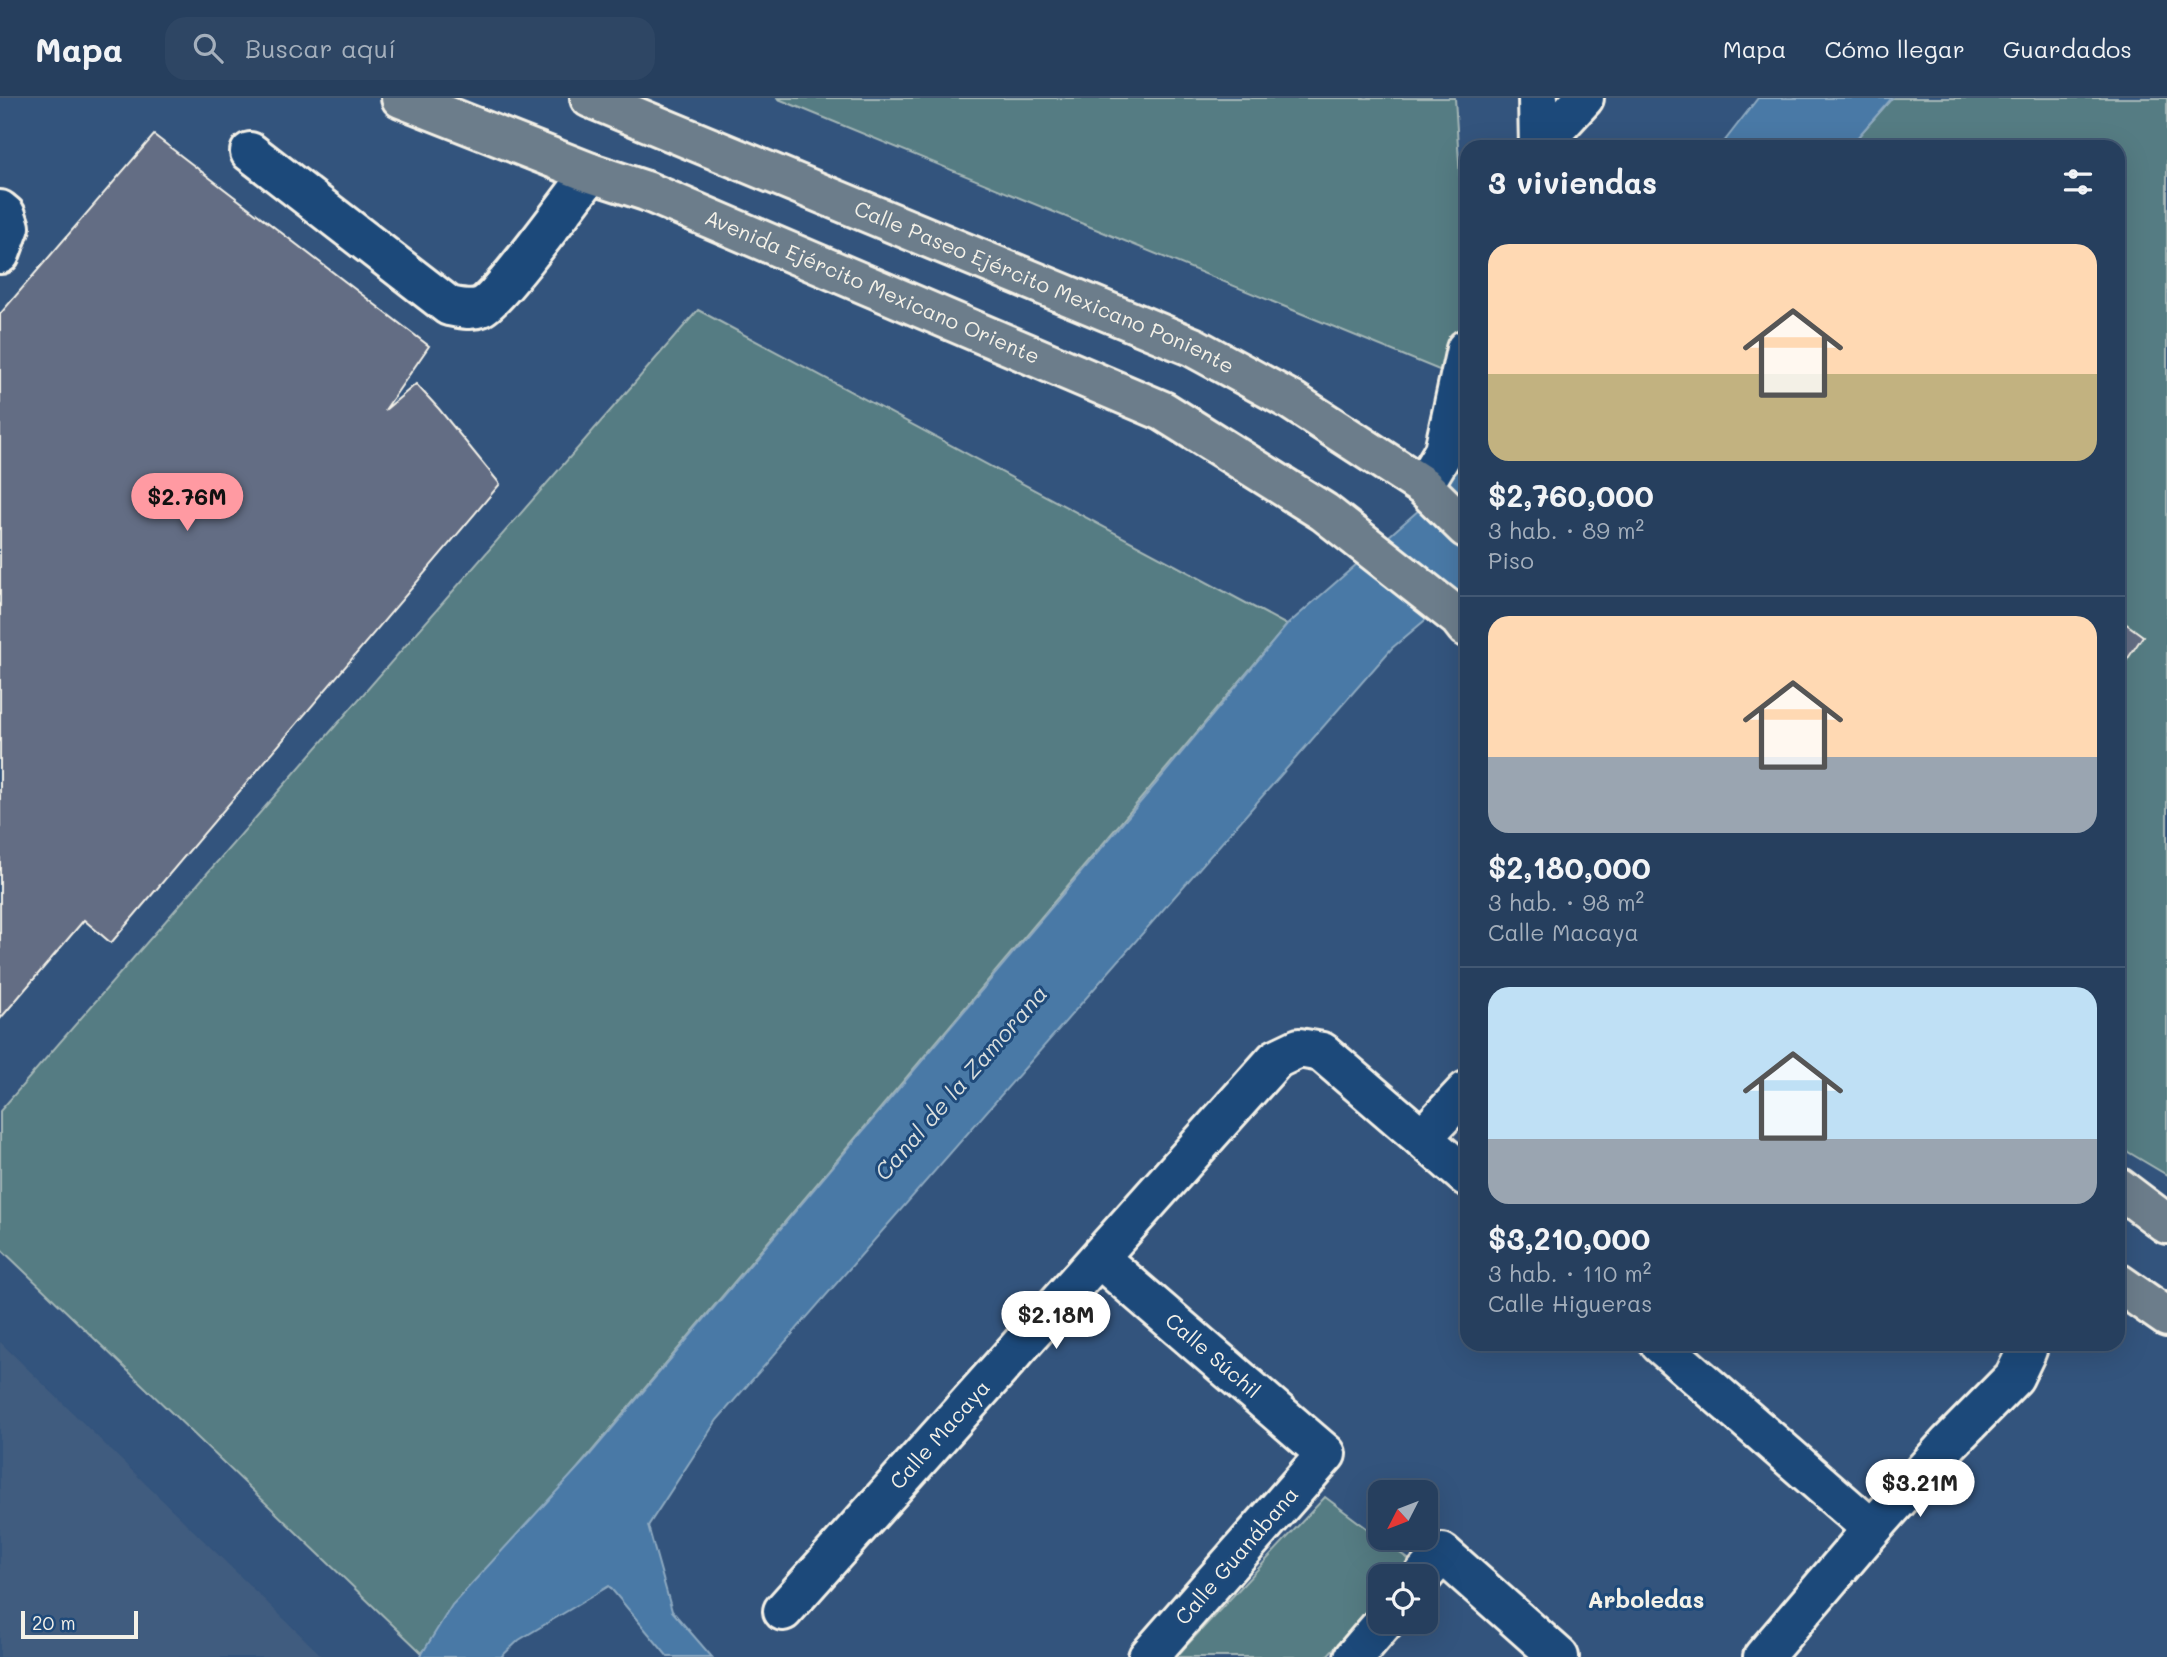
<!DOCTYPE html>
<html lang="es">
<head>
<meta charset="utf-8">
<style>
	:root { --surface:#263f5e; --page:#2e4664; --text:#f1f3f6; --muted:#a4afbc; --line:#425873; --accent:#ff9aa2 }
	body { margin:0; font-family:Mali,sans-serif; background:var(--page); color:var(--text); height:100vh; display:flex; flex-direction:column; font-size:26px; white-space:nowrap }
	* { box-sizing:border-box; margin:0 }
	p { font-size:23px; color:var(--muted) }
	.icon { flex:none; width:38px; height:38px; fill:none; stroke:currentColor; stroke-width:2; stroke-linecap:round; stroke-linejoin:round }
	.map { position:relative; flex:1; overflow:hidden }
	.side { position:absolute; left:1460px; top:42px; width:665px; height:1211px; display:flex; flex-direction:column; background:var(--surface); border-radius:21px; box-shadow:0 7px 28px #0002,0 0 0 2px var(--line) }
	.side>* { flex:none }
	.needle { width:46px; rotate:228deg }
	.tools { position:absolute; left:1368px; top:1382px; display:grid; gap:14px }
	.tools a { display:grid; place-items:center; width:70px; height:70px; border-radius:14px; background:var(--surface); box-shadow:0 7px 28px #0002,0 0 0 2px var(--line); font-size:35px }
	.scale { position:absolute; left:21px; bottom:18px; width:117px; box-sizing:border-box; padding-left:7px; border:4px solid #f4f1e8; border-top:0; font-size:19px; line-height:24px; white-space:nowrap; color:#f4f1e8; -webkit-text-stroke:5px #1f4a7a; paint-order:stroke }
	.price { position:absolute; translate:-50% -60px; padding:0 16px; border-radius:24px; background:#fff; color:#222; font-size:23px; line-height:46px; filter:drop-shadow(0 2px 4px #0008) }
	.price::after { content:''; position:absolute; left:50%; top:42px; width:21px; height:16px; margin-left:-10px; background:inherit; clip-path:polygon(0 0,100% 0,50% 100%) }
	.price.active { background:var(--accent); color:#111 }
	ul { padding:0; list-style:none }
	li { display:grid; align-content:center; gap:14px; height:371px; padding:0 28px }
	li+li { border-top:2px solid var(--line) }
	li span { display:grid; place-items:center; height:217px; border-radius:21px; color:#555 }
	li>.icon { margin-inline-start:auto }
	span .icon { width:126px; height:126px; fill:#fffc; stroke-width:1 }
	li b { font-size:30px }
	h2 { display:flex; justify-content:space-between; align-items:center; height:84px; padding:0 28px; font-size:30px }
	header { display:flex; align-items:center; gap:42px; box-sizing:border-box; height:98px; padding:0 35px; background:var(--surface); border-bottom:2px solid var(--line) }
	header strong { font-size:33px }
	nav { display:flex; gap:38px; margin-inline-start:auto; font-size:24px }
	.search { width:490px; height:63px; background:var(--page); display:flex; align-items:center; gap:18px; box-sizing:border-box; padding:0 24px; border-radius:21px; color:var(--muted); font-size:26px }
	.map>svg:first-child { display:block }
	.built { fill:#415c7f }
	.green { fill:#547c83; stroke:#a4b6b6; stroke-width:2 }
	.water { fill:#4979a6; stroke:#8da9c0; stroke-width:2 }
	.building { fill:#636d84; stroke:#f4f1e8; stroke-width:2 }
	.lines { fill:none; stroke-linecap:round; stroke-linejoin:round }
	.minor-casing { stroke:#f4f1e8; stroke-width:44 }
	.major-casing { stroke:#f4f1e8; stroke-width:44 }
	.minor { stroke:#1f4a7a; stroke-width:38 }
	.major { stroke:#6c7d8b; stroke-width:38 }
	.labels { text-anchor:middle; stroke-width:6; stroke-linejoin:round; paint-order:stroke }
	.street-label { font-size:21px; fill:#f4f1e8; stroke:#1f4a7a }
	.water-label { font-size:23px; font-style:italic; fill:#dadfde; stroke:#1f4a7a }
	.neighbourhood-label { font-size:23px; font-weight:bold; fill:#f4f1e8; stroke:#1f4a7a }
</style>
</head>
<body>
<header>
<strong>Mapa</strong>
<div class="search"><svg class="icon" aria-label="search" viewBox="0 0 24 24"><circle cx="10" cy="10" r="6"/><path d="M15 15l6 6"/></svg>Buscar aquí</div>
<nav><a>Mapa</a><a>Cómo llegar</a><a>Guardados</a></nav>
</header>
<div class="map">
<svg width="2167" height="1559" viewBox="0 0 2167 1559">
	<rect width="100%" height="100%" fill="#33547d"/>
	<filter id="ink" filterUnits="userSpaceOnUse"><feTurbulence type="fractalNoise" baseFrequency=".0143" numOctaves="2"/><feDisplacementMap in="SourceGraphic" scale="14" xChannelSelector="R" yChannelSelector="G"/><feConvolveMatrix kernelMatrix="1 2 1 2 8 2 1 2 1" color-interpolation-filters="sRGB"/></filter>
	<g filter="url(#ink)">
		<!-- built -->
		<path class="built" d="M 0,1244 L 323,1559 L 0,1559 Z"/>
		<!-- green -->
		<path class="green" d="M 776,0 L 1455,0 L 1466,177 L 1466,283 Z
			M 1892,0 L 2167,0 L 2167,1077 L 2118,1048 L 2118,49 L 1849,49 Z
			M 698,212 L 1287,527 L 422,1555 L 0,1150 L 0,1013 Z
			M 1325,1399 L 1412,1464 L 1398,1479 L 1381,1479 L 1381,1498 L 1326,1559 L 1176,1559 Z"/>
		<!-- water -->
		<path class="water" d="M 1758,0 L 1892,0 L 1849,49 L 1720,49 Z
			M 1466,364 L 1466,483 L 1443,507 L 1392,550 L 717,1322 L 648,1428 L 672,1513 L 712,1559 L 668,1559 L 609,1488 L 519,1542 L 501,1559 L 420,1559 L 452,1507 L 588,1359 L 1159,682 L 1287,527 L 1435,398 Z"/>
		<!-- building -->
		<path class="building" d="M 154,37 L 429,248 L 385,312 L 416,286 L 439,311 L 500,386 L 111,845 L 84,822 L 0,921 L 0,216 Z
			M 2118,520 L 2143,538 L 2118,575 Z"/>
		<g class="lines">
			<defs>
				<g id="minor">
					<path d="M 1538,0 L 1539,49"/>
					<path d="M 1539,49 L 1584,0"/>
					<path d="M 250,54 L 449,208 C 460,210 470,213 481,209 C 497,203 575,96 591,75"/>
					<path d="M 0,112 L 6,117 L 10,129 L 0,156"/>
					<path d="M 1423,388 L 1444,353 L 1466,251"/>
					<path d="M 1422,1040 L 1466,993"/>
					<path id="s1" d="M 1099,1160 L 1326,1356 L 1148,1559"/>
					<path d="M 1660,1246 L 1872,1431"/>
					<path d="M 1422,1479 L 1442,1455 L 1559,1559"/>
					<path id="s2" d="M 783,1513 L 1276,961 L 1299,950 L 1322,954 L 1466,1078"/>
					<path d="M 1354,1559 L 1384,1524"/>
					<path d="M 1763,1559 L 1872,1431 L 1949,1345 L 2014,1279 L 2027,1252 L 2023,1246"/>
				</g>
				<g id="major">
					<path id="s3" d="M 401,0 L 591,75 L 646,93 L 1163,313 L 1324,414 L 1459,520 L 1466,529"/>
					<path id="s4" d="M 590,0 L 1193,249 L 1292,303 L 1423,388 L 1466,430"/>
					<path d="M 2118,1089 L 2167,1126"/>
					<path d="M 2118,1185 L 2167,1219"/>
				</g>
			</defs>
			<!-- minor casing -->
			<use href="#minor" class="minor-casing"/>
			<!-- major casing -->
			<use href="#major" class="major-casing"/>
			<!-- minor -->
			<use href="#minor" class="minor"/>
			<!-- major -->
			<use href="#major" class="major"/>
		</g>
	</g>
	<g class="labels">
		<!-- street labels -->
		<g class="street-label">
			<text dy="7" stroke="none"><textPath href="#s3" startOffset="508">Avenida Ejército Mexicano Oriente</textPath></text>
			<text dy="7" stroke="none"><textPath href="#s4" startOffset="492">Calle Paseo Ejército Mexicano Poniente</textPath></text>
			<text dy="7" stroke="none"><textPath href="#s1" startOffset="150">Calle Súchil</textPath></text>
			<text dy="7" stroke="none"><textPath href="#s2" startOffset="236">Calle Macaya</textPath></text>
			<text transform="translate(1237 1458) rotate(-49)" y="7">Calle Guanábana</text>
		</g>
		<!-- water labels -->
		<g class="water-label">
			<text transform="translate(961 985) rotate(-49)" y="8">Canal de la Zamorana</text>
		</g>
		<!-- neighbourhood labels -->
		<g class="neighbourhood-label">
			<text x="1646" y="1510">Arboledas</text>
		</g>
	</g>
</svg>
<div class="tools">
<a><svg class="needle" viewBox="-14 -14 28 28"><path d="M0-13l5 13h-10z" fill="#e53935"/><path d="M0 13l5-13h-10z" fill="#a4afbc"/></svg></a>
<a><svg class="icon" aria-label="locate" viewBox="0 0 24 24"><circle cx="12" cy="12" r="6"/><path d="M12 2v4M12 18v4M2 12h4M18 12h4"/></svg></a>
</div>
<div class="scale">20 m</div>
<b class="price active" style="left:187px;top:435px">$2.76M</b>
<b class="price" style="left:1056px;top:1253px">$2.18M</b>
<b class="price" style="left:1920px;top:1421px">$3.21M</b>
<section class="side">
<h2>3 viviendas<svg class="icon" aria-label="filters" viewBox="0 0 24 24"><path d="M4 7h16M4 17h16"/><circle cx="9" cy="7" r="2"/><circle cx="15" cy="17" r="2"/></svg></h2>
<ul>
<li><span style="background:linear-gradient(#ffd9b3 60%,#c2b280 0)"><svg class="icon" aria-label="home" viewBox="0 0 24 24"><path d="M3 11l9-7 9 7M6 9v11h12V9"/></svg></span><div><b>$2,760,000</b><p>3 hab. · 89 m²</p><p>Piso</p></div></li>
<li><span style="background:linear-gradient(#ffd9b3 65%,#9aa5b1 0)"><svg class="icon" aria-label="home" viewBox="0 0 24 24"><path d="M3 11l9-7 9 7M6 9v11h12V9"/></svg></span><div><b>$2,180,000</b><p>3 hab. · 98 m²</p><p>Calle Macaya</p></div></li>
<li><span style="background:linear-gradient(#bfe0f5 70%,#9aa5b1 0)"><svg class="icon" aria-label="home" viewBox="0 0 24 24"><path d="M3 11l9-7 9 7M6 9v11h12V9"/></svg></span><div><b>$3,210,000</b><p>3 hab. · 110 m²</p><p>Calle Higueras</p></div></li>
</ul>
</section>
</div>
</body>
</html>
